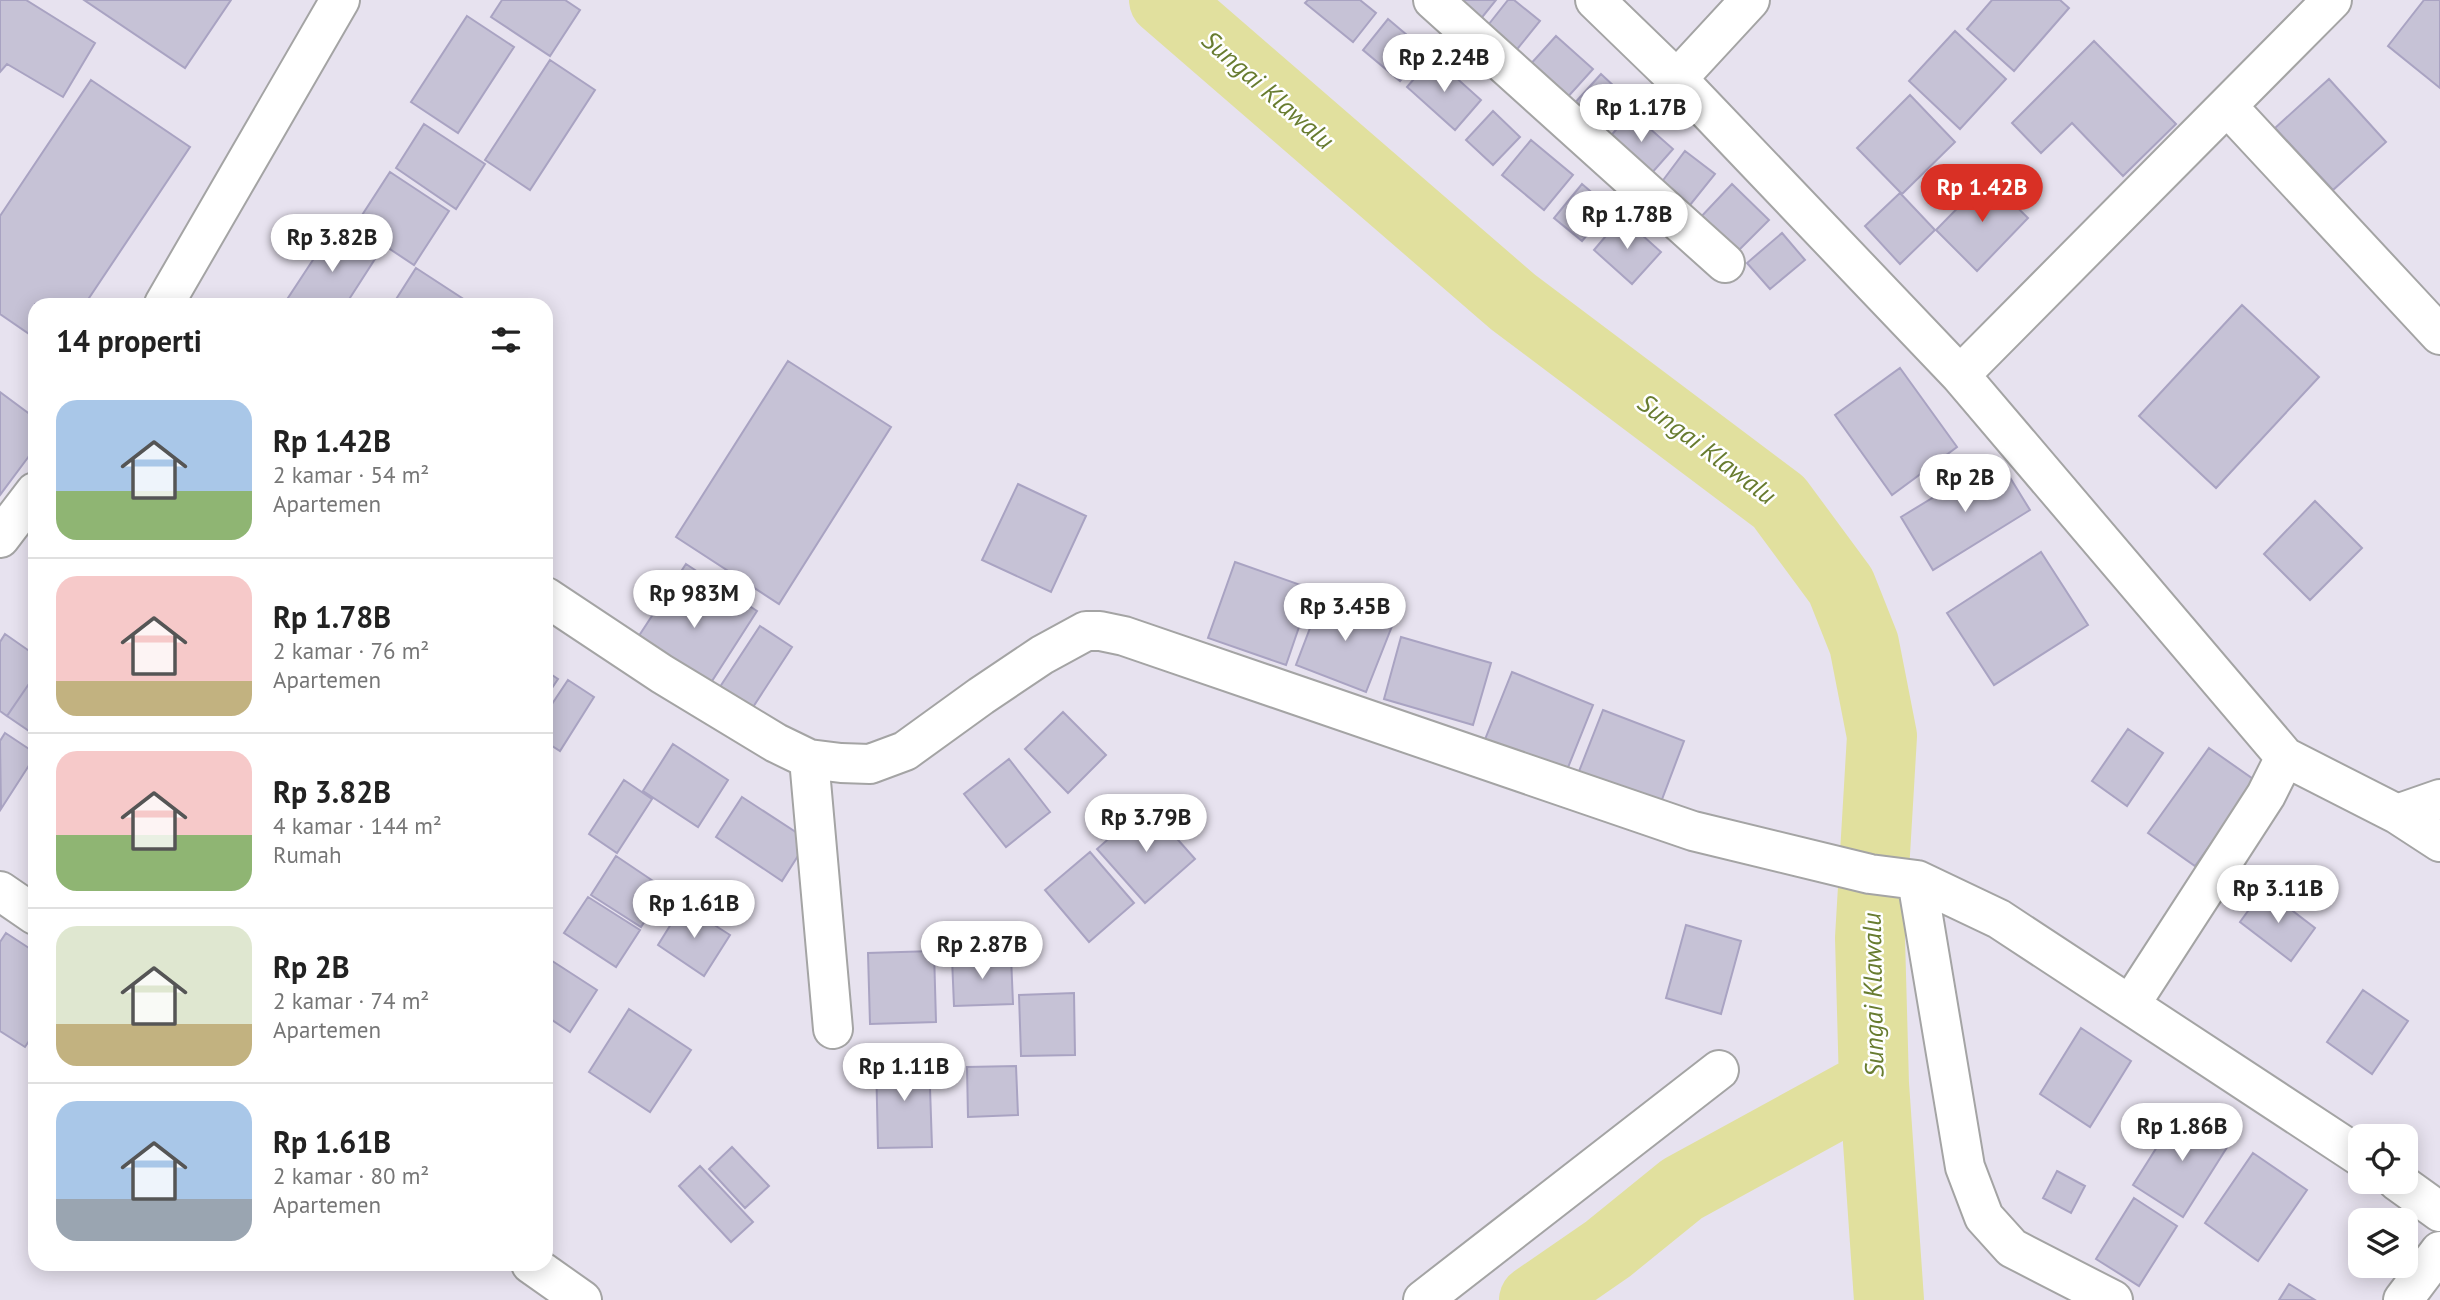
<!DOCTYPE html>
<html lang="id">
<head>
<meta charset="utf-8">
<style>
	:root { --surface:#fff; --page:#f6f6f6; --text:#222; --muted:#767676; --line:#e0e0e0; --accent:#d93025 }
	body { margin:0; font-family:"PT Sans",sans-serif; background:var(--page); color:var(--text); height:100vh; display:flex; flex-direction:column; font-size:26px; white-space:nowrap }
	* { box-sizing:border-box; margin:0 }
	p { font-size:23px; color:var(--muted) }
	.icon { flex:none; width:38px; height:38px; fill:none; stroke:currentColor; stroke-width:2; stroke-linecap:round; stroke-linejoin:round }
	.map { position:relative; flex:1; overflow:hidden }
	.details { position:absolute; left:28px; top:298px; width:525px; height:973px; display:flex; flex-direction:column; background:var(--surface); border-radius:21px; box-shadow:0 4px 18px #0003 }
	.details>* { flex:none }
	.tools { position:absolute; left:2348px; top:1124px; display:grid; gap:14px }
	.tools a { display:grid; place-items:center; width:70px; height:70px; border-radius:14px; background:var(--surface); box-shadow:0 4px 18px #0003; font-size:35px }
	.price { position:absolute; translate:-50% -60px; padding:0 16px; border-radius:24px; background:#fff; color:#222; font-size:23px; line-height:46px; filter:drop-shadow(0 2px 4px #0008) }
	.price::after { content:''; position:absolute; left:50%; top:42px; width:21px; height:16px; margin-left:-10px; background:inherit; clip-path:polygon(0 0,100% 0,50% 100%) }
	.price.current { background:var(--accent); color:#fff }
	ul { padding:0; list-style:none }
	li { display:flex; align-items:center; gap:21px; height:175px; padding:0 28px }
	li+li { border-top:2px solid var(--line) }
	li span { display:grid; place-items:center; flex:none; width:196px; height:140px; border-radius:21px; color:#555 }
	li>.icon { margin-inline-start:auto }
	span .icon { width:84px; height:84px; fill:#fffc; stroke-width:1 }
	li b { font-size:30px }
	h2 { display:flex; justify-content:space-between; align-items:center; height:84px; padding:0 28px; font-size:30px }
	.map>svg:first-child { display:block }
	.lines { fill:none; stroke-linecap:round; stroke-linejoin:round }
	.river { stroke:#e1e09e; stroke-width:70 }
	.building { fill:#c6c2d6; stroke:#a9a3c2; stroke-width:2 }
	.minor-casing { stroke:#a4a4a4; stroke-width:42 }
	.minor { stroke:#fff; stroke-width:38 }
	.labels { text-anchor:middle; stroke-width:5; stroke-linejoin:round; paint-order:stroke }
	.water-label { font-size:26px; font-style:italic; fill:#687c30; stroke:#fff }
</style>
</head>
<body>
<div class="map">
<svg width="2440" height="1300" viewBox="0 0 2440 1300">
	<rect width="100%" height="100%" fill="#e7e2ef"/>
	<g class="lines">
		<!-- river -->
		<path class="river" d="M 1164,0 L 1513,302 L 1779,502 L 1841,586 L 1864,644 L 1882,736 L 1870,938 L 1874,1084 L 1889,1300
			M 1534,1300 L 1608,1249 L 1682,1189 L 1874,1084"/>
	</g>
	<!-- building -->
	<path class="building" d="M 0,0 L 26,0 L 95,43 L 63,97 L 7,64 L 0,72 Z
		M 84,0 L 231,0 L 185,68 Z
		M 502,0 L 565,0 L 580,10 L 550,56 L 491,17 Z
		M 1308,0 L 1360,0 L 1376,13 L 1353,42 L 1305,3 Z
		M 1443,0 L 1496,0 L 1475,26 Z
		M 1508,0 L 1514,0 L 1540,21 L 1514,53 L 1485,29 Z
		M 1992,0 L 2060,0 L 2069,8 L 2014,71 L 1967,29 Z
		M 2424,0 L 2440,0 L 2440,88 L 2388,46 Z
		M 467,16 L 514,47 L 458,133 L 411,102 Z
		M 1388,19 L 1426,51 L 1400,81 L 1363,50 Z
		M 1955,31 L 2006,79 L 1960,129 L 1909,81 Z
		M 1556,36 L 1593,69 L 1565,100 L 1528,67 Z
		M 2094,41 L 2176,124 L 2123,176 L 2072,123 L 2041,153 L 2012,123 Z
		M 1433,57 L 1481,100 L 1455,130 L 1407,87 Z
		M 550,60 L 595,90 L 530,190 L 485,160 Z
		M 1601,74 L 1631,102 L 1602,134 L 1572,106 Z
		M 2329,79 L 2386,142 L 2333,190 L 2275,128 Z
		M 91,80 L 190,147 L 85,304 L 35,304 L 35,338 L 0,314 L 0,216 Z
		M 1910,95 L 1955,142 L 1902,194 L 1857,148 Z
		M 1493,111 L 1520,137 L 1493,165 L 1466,140 Z
		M 1631,112 L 1673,149 L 1650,175 L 1609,138 Z
		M 424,124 L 485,164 L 456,209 L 396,168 Z
		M 1531,140 L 1573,175 L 1544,210 L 1502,175 Z
		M 1685,151 L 1715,174 L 1690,205 L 1661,183 Z
		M 390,172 L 449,211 L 414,265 L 355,226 Z
		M 1987,178 L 2028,218 L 1977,271 L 1936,230 Z
		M 1582,184 L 1610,208 L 1582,241 L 1554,218 Z
		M 1732,184 L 1769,220 L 1734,255 L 1698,220 Z
		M 1900,193 L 1935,230 L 1900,264 L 1865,226 Z
		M 1622,217 L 1661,252 L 1632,284 L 1594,250 Z
		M 332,231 L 375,259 L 346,304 L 284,304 Z
		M 1782,233 L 1805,260 L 1770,289 L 1747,263 Z
		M 416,268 L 465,300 L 462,304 L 393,304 Z
		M 2242,305 L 2319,377 L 2216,488 L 2139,416 Z
		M 788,361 L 891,427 L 779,604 L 676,537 Z
		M 1900,368 L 1957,447 L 1892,495 L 1835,415 Z
		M 0,392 L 35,418 L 35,448 L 0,495 Z
		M 1998,458 L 2030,510 L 1933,570 L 1901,517 Z
		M 1018,484 L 1086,516 L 1051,592 L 982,560 Z
		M 2315,501 L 2362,548 L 2310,600 L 2264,554 Z
		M 2041,552 L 2088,625 L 1994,685 L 1947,613 Z
		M 1235,562 L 1312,589 L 1286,665 L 1208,638 Z
		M 686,564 L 757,611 L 703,695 L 631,648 Z
		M 1323,594 L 1394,621 L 1366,692 L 1296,665 Z
		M 760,626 L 792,647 L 744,721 L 712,699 Z
		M 5,634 L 35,655 L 35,675 L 7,716 L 0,711 L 0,642 Z
		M 1401,637 L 1491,663 L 1473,725 L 1384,699 Z
		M 546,671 L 558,679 L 546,697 Z
		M 1512,672 L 1593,705 L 1565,775 L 1484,742 Z
		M 35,675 L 35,735 L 7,716 Z
		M 568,680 L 594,697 L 560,751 L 546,742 L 546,713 Z
		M 1603,710 L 1684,741 L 1658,810 L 1576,779 Z
		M 1063,712 L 1106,755 L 1068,793 L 1025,749 Z
		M 2128,729 L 2163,753 L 2127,806 L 2092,781 Z
		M 5,733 L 35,753 L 35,756 L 1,809 L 0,741 Z
		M 673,744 L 728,780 L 698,827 L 643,791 Z
		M 2209,748 L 2256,781 L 2195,866 L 2148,833 Z
		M 1009,759 L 1050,812 L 1006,847 L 964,794 Z
		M 624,780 L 652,799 L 617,853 L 589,834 Z
		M 742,797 L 808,840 L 782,881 L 716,837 Z
		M 1147,805 L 1195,859 L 1145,903 L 1097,849 Z
		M 1090,852 L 1134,903 L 1089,942 L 1045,890 Z
		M 616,856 L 665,889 L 641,927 L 591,895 Z
		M 2264,889 L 2315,928 L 2291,961 L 2240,922 Z
		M 588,897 L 640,930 L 616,967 L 564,933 Z
		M 683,905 L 730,935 L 704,976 L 658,945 Z
		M 1686,925 L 1741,941 L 1721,1014 L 1666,998 Z
		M 6,933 L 35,952 L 35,1032 L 25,1047 L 0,1031 L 0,942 Z
		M 934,951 L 936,1022 L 870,1024 L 868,953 Z
		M 1011,956 L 1013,1004 L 954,1006 L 952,958 Z
		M 546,957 L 597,990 L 570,1032 L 546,1016 Z
		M 2363,990 L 2408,1021 L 2372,1074 L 2327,1042 Z
		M 1074,993 L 1075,1055 L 1021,1056 L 1019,995 Z
		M 629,1009 L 691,1050 L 650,1112 L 589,1072 Z
		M 2081,1028 L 2131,1061 L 2090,1127 L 2040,1094 Z
		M 929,1058 L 932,1147 L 878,1148 L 876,1059 Z
		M 1016,1066 L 1018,1115 L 968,1117 L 967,1067 Z
		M 2181,1109 L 2231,1141 L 2183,1217 L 2133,1185 Z
		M 732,1147 L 769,1186 L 745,1208 L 709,1169 Z
		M 2253,1153 L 2307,1190 L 2258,1261 L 2205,1223 Z
		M 700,1166 L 753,1222 L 731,1242 L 679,1186 Z
		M 2057,1171 L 2085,1186 L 2071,1213 L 2043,1198 Z
		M 2134,1198 L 2177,1226 L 2139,1286 L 2096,1259 Z
		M 2289,1284 L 2315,1300 L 2279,1300 Z"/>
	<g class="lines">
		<defs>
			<path id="minor" d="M 1433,0 L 1725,263
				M 1595,0 L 1690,92 L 1960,375 L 2285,757 L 2397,814 L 2440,799
				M 1677,79 L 1750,0
				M 2228,107 L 2440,335
				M 164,304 L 340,0
				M 1960,375 L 2332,0
				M 0,538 L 35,492
				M 546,597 L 662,674 L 776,743 L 809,759 L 841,763 L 870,764 L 905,751 L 981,696 L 1042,655 L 1086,631 L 1100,631 L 1124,636 L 1693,831 L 1870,874 L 1917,880 L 1999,919 L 2361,1157
				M 809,759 L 833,1029
				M 2397,814 L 2440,842
				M 1917,880 L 1965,1167 L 1984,1217 L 2012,1248 L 2113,1300
				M 0,891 L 35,915
				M 2130,1005 L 2266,795 L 2285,757
				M 2397,1181 L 2440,1212
				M 531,1264 L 582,1300
				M 1423,1300 L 1719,1070
				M 2403,1300 L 2440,1251"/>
		</defs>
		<!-- minor casing -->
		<use href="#minor" class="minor-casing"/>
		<!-- minor -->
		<use href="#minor" class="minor"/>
	</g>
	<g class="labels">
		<!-- water labels -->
		<g class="water-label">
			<text transform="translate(1268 90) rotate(41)" y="9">Sungai Klawalu</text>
			<text transform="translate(1707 449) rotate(37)" y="9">Sungai Klawalu</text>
			<text transform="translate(1873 995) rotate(-91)" y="9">Sungai Klawalu</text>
		</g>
	</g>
</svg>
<div class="tools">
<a><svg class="icon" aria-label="locate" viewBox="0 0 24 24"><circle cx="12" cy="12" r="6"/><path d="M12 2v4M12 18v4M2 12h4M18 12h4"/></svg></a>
<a><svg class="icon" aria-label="layers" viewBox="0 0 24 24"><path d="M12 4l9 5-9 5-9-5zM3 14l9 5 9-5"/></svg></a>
</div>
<b class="price" style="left:1444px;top:94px">Rp 2.24B</b>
<b class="price" style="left:1641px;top:144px">Rp 1.17B</b>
<b class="price current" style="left:1982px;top:224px">Rp 1.42B</b>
<b class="price" style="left:1627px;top:251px">Rp 1.78B</b>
<b class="price" style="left:332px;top:274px">Rp 3.82B</b>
<b class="price" style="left:1965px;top:514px">Rp 2B</b>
<b class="price" style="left:694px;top:630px">Rp 983M</b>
<b class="price" style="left:1345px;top:643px">Rp 3.45B</b>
<b class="price" style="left:1146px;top:854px">Rp 3.79B</b>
<b class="price" style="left:2278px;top:925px">Rp 3.11B</b>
<b class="price" style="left:694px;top:940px">Rp 1.61B</b>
<b class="price" style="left:982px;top:981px">Rp 2.87B</b>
<b class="price" style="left:904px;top:1103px">Rp 1.11B</b>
<b class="price" style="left:2182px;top:1163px">Rp 1.86B</b>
<section class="details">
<h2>14 properti<svg class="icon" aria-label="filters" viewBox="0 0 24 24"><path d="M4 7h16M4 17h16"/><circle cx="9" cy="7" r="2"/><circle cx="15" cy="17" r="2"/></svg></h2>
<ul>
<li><span style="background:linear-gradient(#a9c7e8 65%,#8fb573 0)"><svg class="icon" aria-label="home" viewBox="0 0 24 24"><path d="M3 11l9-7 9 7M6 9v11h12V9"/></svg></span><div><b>Rp 1.42B</b><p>2 kamar · 54 m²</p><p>Apartemen</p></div></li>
<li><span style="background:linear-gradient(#f6c9c9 75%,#c2b280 0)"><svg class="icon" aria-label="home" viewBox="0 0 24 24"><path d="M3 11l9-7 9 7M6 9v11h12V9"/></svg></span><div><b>Rp 1.78B</b><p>2 kamar · 76 m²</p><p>Apartemen</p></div></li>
<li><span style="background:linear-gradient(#f6c9c9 60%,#8fb573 0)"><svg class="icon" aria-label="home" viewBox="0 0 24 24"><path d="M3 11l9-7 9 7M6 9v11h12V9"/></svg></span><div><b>Rp 3.82B</b><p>4 kamar · 144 m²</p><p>Rumah</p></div></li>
<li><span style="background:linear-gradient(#dfe7d0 70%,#c2b280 0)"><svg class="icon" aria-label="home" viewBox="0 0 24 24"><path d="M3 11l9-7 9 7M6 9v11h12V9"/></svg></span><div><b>Rp 2B</b><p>2 kamar · 74 m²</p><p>Apartemen</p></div></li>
<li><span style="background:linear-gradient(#a9c7e8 70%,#9aa5b1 0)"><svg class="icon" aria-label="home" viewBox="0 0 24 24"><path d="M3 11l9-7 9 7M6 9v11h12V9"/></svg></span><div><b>Rp 1.61B</b><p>2 kamar · 80 m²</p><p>Apartemen</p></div></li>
</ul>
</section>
</div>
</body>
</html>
